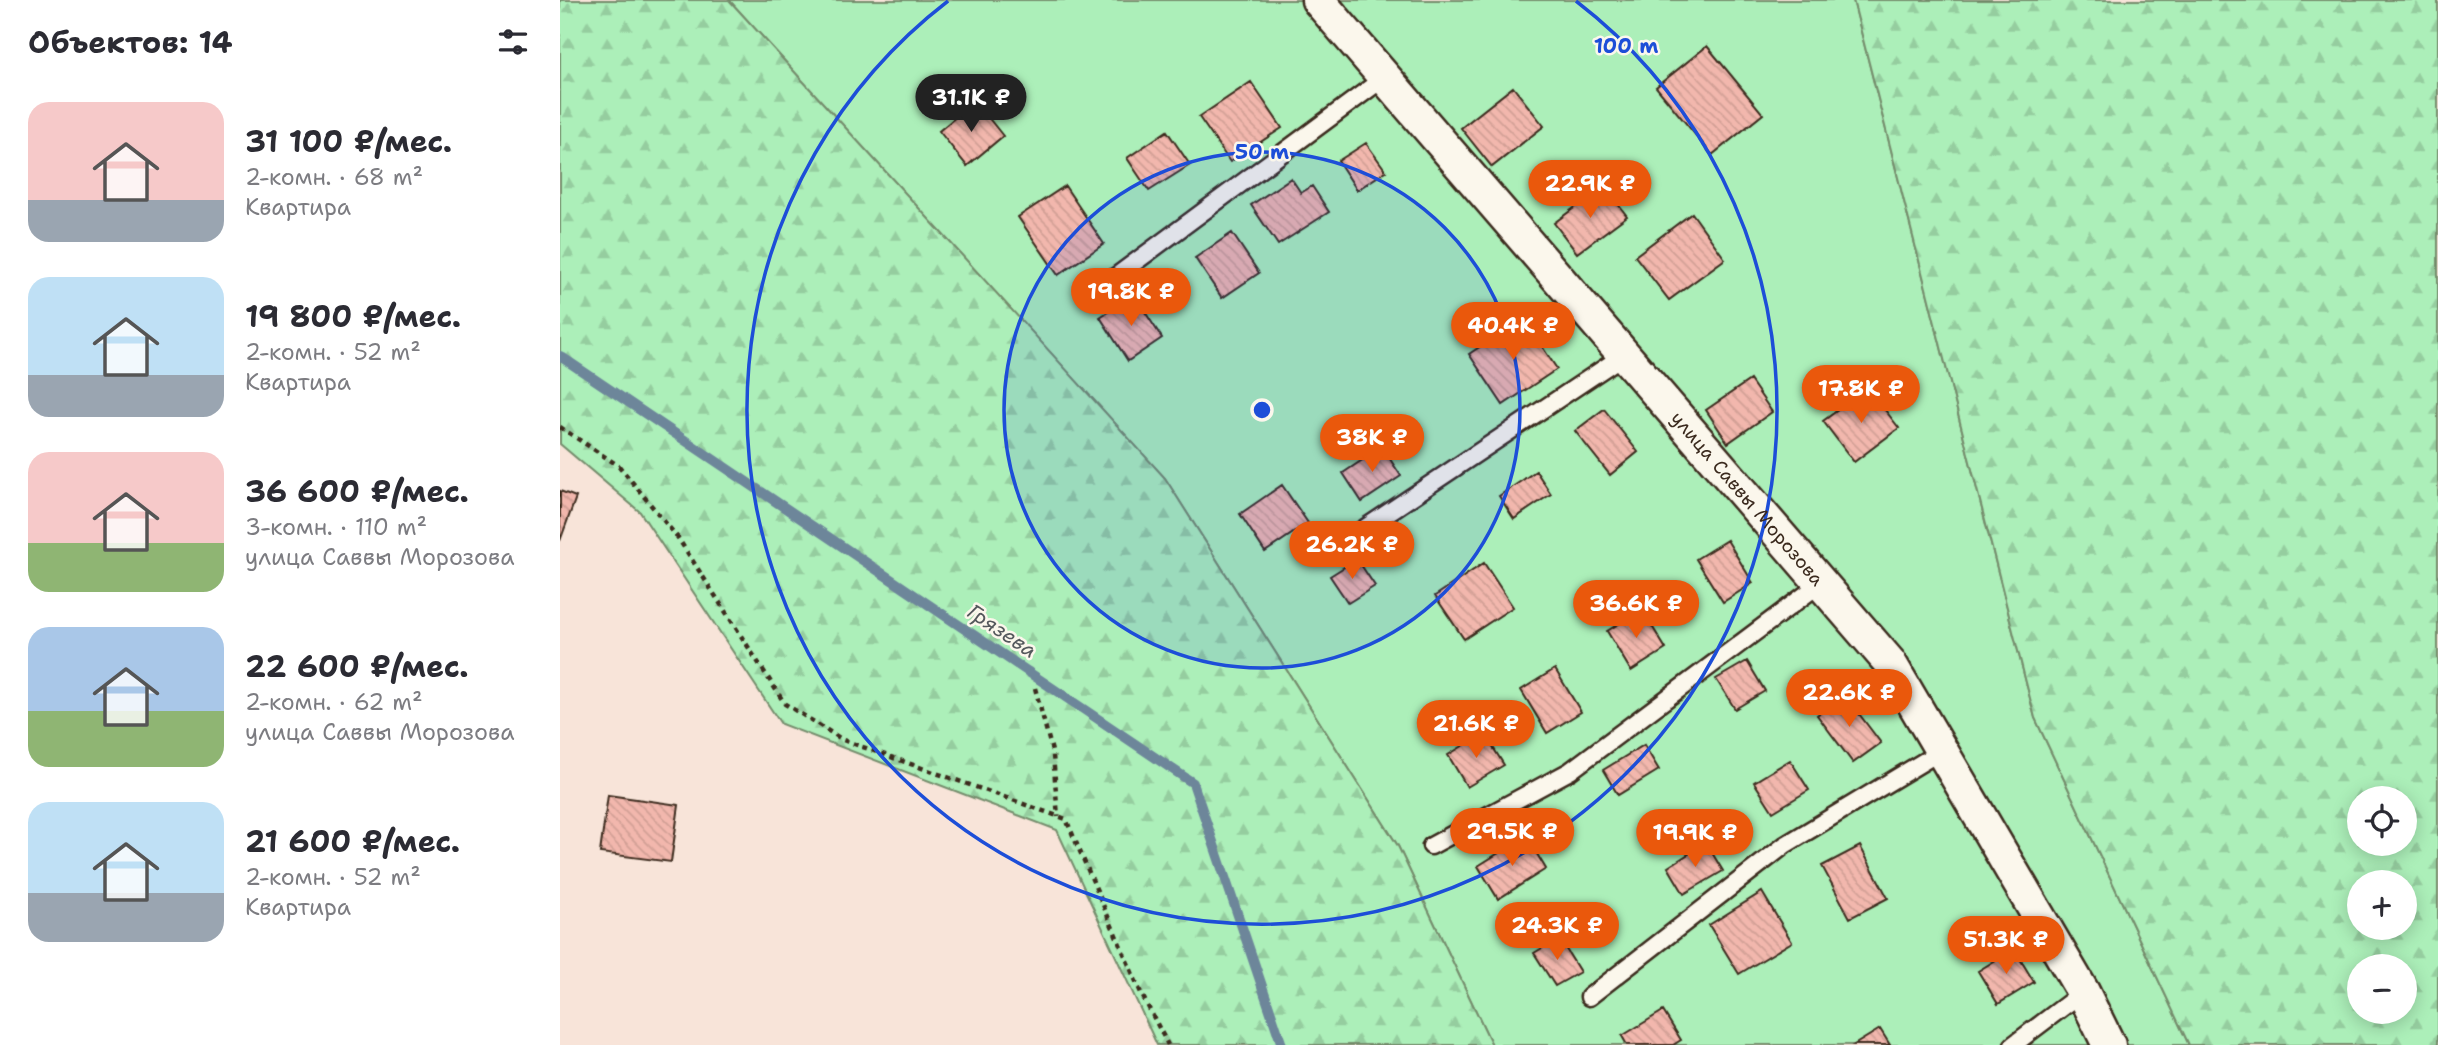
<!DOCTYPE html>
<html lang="ru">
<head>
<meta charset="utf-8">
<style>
	:root { --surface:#fff; --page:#f7f7f7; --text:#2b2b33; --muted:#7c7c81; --accent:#ea580c }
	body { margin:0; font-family:"Shantell Sans",sans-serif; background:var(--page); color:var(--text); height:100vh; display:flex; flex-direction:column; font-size:26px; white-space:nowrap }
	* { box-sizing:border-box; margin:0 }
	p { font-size:23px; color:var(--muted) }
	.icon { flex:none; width:38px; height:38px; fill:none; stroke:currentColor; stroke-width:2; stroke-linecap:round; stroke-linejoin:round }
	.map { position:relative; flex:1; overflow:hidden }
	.drawer { display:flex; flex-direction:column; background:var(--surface); width:560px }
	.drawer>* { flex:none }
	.controls { position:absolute; left:1787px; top:786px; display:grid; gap:14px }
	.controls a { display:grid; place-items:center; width:70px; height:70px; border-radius:50%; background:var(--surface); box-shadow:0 4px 18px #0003; font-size:35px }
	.price { position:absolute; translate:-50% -60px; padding:0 16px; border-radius:24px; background:var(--accent); color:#fff; font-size:23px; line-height:46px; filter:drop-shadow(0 2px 4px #0008) }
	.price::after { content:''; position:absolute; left:50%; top:42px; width:21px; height:16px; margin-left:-10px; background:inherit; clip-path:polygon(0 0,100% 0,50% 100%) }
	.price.selected { background:#222; color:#fff }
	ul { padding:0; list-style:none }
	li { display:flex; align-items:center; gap:21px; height:175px; padding:0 28px }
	li span { display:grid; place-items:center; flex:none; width:196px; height:140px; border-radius:21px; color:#555 }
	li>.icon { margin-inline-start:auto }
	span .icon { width:84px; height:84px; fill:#fffc; stroke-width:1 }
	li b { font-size:30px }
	h2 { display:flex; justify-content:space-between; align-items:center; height:84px; padding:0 28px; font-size:30px }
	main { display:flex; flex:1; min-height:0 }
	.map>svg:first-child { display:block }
	.green { fill:#acefb9; stroke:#748c6c; stroke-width:2 }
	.forest { fill:url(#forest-firs); stroke:#748c6c; stroke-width:2; fill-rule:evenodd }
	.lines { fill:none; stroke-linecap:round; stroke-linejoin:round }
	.stream { stroke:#6d869a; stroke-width:10 }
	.building { fill:url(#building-back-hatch); stroke:#3b2a1e; stroke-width:2 }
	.service-casing { stroke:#3b2a1e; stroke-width:21 }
	.minor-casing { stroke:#3b2a1e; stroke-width:37 }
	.path { stroke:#3b2a1e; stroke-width:4.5; stroke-dasharray:5 5; stroke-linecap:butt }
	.service { stroke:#fbf7ec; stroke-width:16 }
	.minor { stroke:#fbf7ec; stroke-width:32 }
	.ring { fill:none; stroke:#1d4ed8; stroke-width:3.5 }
	.labels { text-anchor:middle; stroke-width:5; stroke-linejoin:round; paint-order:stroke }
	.street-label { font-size:19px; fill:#3b2a1e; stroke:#fbf7ec }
	.water-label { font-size:21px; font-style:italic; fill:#54585c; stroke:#fbf7ec }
	.centre { fill:#1d4ed8; stroke:#fbf7ec; stroke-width:3.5 }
	.ring-label { font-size:21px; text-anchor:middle; font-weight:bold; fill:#1d4ed8; stroke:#fbf7ec; stroke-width:5; stroke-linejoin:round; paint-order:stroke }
</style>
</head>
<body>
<main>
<section class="drawer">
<h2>Объектов: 14<svg class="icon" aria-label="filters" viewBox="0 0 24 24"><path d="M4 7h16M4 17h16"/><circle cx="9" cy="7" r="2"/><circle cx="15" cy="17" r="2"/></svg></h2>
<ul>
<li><span style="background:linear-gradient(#f6c9c9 70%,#9aa5b1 0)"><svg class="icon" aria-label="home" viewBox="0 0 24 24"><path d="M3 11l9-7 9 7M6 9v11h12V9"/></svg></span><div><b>31 100 ₽/мес.</b><p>2-комн. · 68 m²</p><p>Квартира</p></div></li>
<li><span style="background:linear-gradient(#bfe0f5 70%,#9aa5b1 0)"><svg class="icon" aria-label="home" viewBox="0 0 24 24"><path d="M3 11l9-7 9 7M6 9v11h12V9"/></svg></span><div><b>19 800 ₽/мес.</b><p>2-комн. · 52 m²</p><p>Квартира</p></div></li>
<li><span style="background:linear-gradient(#f6c9c9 65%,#8fb573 0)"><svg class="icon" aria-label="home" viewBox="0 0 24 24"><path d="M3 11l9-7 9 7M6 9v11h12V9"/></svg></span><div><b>36 600 ₽/мес.</b><p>3-комн. · 110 m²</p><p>улица Саввы Морозова</p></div></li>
<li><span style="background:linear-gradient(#a9c7e8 60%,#8fb573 0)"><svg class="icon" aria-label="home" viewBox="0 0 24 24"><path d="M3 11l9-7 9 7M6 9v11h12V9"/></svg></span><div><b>22 600 ₽/мес.</b><p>2-комн. · 62 m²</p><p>улица Саввы Морозова</p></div></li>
<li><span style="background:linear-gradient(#bfe0f5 65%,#9aa5b1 0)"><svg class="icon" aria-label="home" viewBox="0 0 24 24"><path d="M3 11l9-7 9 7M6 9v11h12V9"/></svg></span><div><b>21 600 ₽/мес.</b><p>2-комн. · 52 m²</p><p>Квартира</p></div></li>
</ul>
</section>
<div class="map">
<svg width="1878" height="1045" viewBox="0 0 1878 1045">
	<defs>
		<pattern id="forest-firs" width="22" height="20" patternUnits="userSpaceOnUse" patternTransform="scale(1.75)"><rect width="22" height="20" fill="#acefb9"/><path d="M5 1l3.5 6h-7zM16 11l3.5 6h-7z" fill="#95cd9f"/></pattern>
		<pattern id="building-back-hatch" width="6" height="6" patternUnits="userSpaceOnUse" patternTransform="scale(1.75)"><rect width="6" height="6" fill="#f2b7ad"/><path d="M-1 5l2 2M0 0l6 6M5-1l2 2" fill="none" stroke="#d09e94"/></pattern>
	</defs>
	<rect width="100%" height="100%" fill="#f8e4d9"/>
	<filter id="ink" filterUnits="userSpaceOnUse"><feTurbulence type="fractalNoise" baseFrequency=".0143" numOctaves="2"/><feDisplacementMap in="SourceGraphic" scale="14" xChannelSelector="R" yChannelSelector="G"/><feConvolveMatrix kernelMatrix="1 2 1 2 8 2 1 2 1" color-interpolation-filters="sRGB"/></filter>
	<g filter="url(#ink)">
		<!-- green -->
		<path class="green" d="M 169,0 L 1293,0 L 1475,718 L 1629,1045 L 932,1045 L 838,846 L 605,478 Z"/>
		<!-- forest -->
		<path class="forest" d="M 0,0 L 169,0 L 605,478 L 838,846 L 932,1045 L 597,1045 L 497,830 L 221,724 L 80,512 L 0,444 Z
			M 1293,0 L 1878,0 L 1878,1045 L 1629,1045 L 1475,718 ZM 1799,798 L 1844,798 L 1844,844 L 1799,844 ZM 1799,882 L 1844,882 L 1844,928 L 1799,928 ZM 1799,966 L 1844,966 L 1844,1012 L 1799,1012 Z"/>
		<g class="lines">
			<!-- stream -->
			<path class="stream" d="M 0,356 L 633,783 L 722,1045"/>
		</g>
		<!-- building -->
		<path class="building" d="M 1147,46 L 1203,114 L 1152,155 L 1096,87 Z
			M 691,82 L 722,128 L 670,162 L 639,117 Z
			M 953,87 L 984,126 L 932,167 L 901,128 Z
			M 415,101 L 443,136 L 407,166 L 379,131 Z
			M 607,131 L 630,165 L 589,191 L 567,158 Z
			M 806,143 L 826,171 L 797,190 L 778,161 Z
			M 731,178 L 741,193 L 752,186 L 769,212 L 718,245 L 691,205 Z
			M 505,186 L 544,244 L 498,275 L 458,217 Z
			M 1044,186 L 1067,216 L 1017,253 L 994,223 Z
			M 1132,213 L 1165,259 L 1109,300 L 1075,256 Z
			M 672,233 L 699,273 L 662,298 L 635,258 Z
			M 574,295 L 602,338 L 568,361 L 540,317 Z
			M 963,318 L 997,369 L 943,405 L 909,354 Z
			M 1190,380 L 1212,412 L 1168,443 L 1146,410 Z
			M 1308,388 L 1339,428 L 1294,462 L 1263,421 Z
			M 1044,409 L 1078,452 L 1050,475 L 1015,431 Z
			M 822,447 L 841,476 L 802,502 L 783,473 Z
			M 976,471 L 991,494 L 954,519 L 939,496 Z
			M 722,485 L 748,523 L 705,552 L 680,514 Z
			M 0,491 L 16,497 L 0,541 Z
			M 1167,540 L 1193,583 L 1163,602 L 1136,559 Z
			M 797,559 L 815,586 L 788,603 L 770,576 Z
			M 924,563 L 953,607 L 904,639 L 875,596 Z
			M 1082,610 L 1106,649 L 1071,671 L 1047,631 Z
			M 1187,661 L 1205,691 L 1175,709 L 1156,679 Z
			M 995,669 L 1021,712 L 987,733 L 961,690 Z
			M 1284,694 L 1321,743 L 1293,763 L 1257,715 Z
			M 924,733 L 944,765 L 907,787 L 888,755 Z
			M 1084,745 L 1099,770 L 1058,795 L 1043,770 Z
			M 1230,760 L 1249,790 L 1213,812 L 1194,782 Z
			M 48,795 L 119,805 L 111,862 L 40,853 Z
			M 966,836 L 986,869 L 938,899 L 918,866 Z
			M 1146,843 L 1163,871 L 1124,894 L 1108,867 Z
			M 1300,846 L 1328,898 L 1290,918 L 1262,866 Z
			M 1202,892 L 1232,942 L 1179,974 L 1149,925 Z
			M 999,938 L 1020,972 L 995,986 L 974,953 Z
			M 1454,949 L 1474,982 L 1438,1004 L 1418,971 Z
			M 1103,1011 L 1121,1040 L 1113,1045 L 1067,1045 L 1062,1036 Z
			M 1320,1029 L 1330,1045 L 1294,1045 Z"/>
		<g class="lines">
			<defs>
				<path id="service" d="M 528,297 L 825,77
					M 769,552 L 1064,355
					M 871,846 L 1010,771 L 1261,583
					M 1029,997 L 1225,845 L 1381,751
					M 1453,1045 L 1523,992"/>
				<g id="minor">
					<path id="s1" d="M 758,0 L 1330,663 L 1523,992 L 1549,1045"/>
				</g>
			</defs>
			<!-- service casing -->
			<use href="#service" class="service-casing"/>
			<!-- minor casing -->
			<use href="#minor" class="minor-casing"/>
			<!-- path -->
			<path class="path" d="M 0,427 L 59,466 L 118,538 L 225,704 L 283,740 L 506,819 L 581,993 L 608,1045
				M 475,688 L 493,755 L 498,817"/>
			<!-- service -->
			<use href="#service" class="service"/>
			<!-- minor -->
			<use href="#minor" class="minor"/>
		</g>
	</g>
	<!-- distance rings -->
	<circle cx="702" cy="410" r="258" fill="#1d4ed8" fill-opacity=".12"/>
	<g class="ring">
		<circle cx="702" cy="410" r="258"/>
		<path d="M1016 1A515 515 0 1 1 388 1"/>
	</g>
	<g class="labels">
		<!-- street labels -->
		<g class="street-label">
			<text dy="7" stroke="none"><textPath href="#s1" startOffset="658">улица Саввы Морозова</textPath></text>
		</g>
		<!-- water labels -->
		<g class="water-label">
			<text transform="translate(442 631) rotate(34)" y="7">Грязева</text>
		</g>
	</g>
	<circle cx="702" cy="410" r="10" class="centre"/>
	<g class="ring-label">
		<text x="1066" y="53">100 m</text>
		<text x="702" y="159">50 m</text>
	</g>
</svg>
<div class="controls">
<a><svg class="icon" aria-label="locate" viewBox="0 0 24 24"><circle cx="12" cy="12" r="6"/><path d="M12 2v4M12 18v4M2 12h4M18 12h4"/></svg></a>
<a>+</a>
<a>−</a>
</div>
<b class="price selected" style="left:411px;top:134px">31.1K ₽</b>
<b class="price" style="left:1030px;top:220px">22.9K ₽</b>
<b class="price" style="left:571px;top:328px">19.8K ₽</b>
<b class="price" style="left:953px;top:362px">40.4K ₽</b>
<b class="price" style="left:1301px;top:425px">17.8K ₽</b>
<b class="price" style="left:812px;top:474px">38K ₽</b>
<b class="price" style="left:792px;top:581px">26.2K ₽</b>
<b class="price" style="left:1076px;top:640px">36.6K ₽</b>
<b class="price" style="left:1289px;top:729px">22.6K ₽</b>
<b class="price" style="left:916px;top:760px">21.6K ₽</b>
<b class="price" style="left:952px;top:868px">29.5K ₽</b>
<b class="price" style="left:1135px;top:869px">19.9K ₽</b>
<b class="price" style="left:997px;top:962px">24.3K ₽</b>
<b class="price" style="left:1446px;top:976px">51.3K ₽</b>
</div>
</main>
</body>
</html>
